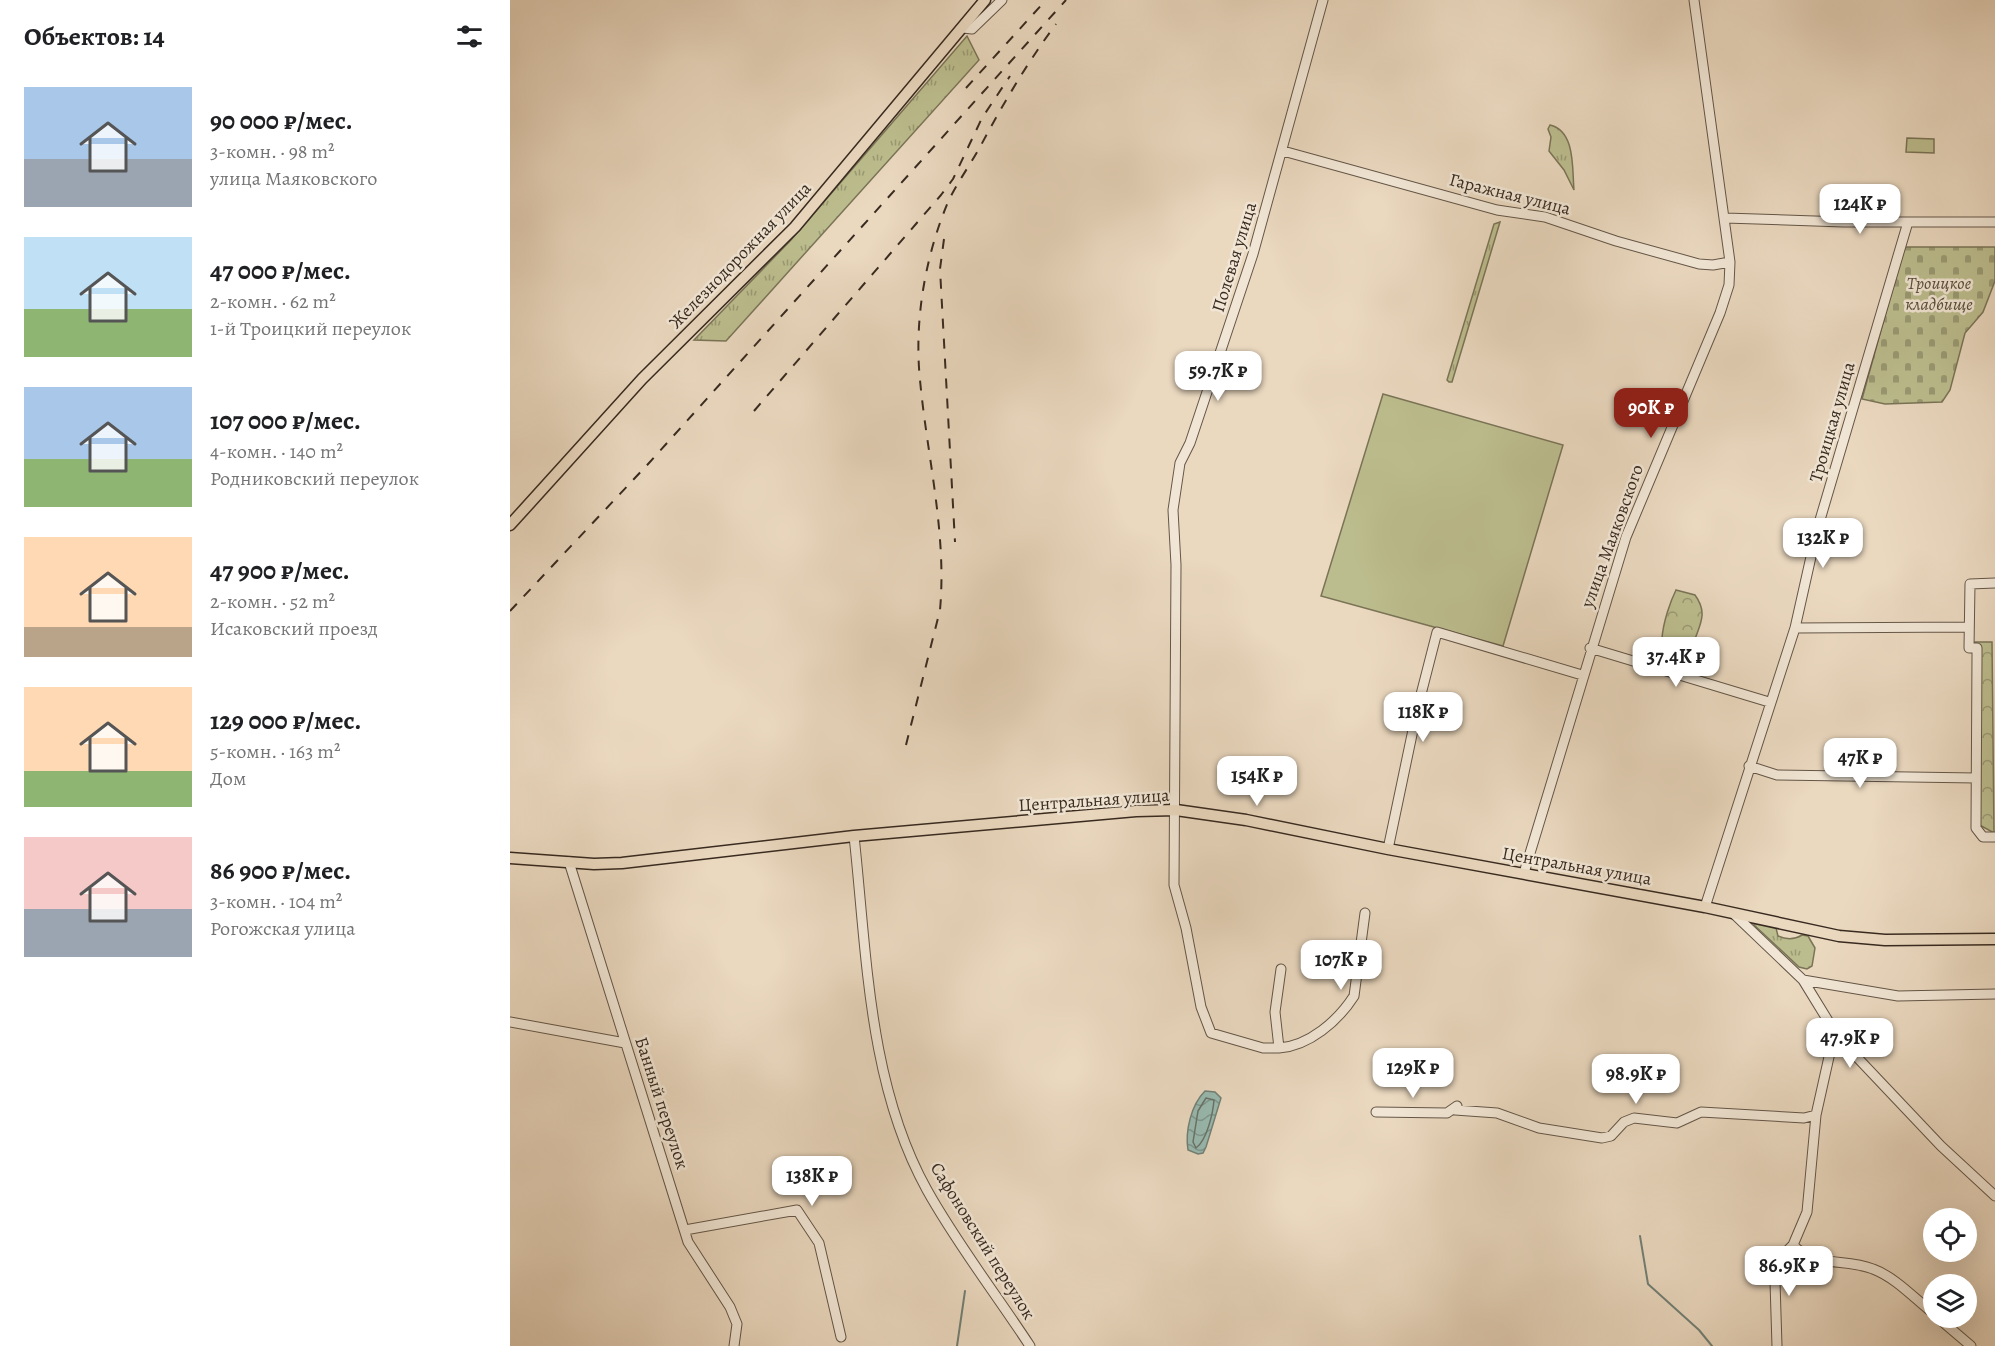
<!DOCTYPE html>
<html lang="ru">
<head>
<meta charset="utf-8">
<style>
	:root { --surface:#fff; --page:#f2f2f2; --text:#202124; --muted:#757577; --accent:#8f2418 }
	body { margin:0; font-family:Alegreya,serif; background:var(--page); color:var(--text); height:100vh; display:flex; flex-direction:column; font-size:22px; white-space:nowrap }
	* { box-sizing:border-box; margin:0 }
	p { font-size:20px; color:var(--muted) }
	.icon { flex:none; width:33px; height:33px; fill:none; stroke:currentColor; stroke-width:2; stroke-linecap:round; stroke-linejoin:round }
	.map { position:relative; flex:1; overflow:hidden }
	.details { display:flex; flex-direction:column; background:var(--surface); width:510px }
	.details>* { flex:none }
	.controls { position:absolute; left:1413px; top:1208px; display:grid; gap:12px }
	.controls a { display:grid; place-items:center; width:54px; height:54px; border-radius:50%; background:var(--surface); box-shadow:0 6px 24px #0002; font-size:30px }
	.price { position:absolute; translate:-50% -51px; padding:0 14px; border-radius:12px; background:#fff; color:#222; font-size:20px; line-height:39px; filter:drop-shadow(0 2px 3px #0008) }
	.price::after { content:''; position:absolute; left:50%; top:36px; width:18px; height:14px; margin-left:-9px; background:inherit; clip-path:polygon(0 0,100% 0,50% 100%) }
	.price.selected { background:var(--accent); color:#fff }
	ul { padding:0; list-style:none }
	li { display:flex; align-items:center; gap:18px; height:150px; padding:0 24px }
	li span { display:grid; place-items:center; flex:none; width:168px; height:120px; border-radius:0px; color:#555 }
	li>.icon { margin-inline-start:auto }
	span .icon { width:72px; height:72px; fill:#fffc; stroke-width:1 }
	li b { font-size:26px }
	h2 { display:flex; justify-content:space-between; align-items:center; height:72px; padding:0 24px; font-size:26px }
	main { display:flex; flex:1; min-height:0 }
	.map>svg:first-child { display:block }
	.grass { fill:url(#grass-tufts); stroke:#7a7457; stroke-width:1.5 }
	.forest { fill:url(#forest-crowns); stroke:#7a7457; stroke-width:1.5 }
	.cemetery { fill:url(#cemetery-stones); stroke:#7a7457; stroke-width:1.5 }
	.park { fill:#bcbd8e; stroke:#7a7457; stroke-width:1.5 }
	.water { fill:url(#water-waves); stroke:#728076; stroke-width:1.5 }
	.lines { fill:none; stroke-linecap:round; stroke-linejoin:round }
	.shore { stroke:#687268; stroke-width:1.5 }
	.stream { stroke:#728076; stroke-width:2 }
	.minor-casing { stroke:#645648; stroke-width:11 }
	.major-casing { stroke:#382a20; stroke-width:13 }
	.minor { stroke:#f1e6d5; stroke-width:9 }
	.major { stroke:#ead8bf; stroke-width:10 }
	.rail { stroke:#382a20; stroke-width:2; stroke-dasharray:10 10; stroke-linecap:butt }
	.labels { text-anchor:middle; stroke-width:5; stroke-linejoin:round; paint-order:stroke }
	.street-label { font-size:18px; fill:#382a20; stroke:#f1e6d5 }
	.park-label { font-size:18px; font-style:italic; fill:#594f3c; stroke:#f1e6d5 }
</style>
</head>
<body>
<main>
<section class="details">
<h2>Объектов: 14<svg class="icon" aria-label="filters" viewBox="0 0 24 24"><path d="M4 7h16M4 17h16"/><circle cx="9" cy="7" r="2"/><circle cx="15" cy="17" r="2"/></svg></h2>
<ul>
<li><span style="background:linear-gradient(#a9c7e8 60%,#9aa5b1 0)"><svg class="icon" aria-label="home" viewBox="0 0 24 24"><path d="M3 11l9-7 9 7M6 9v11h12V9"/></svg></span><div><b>90 000 ₽/мес.</b><p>3-комн. · 98 m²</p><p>улица Маяковского</p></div></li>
<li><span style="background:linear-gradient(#bfe0f5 60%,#8fb573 0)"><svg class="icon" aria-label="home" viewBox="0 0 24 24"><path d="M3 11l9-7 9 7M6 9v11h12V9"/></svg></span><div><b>47 000 ₽/мес.</b><p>2-комн. · 62 m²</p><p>1-й Троицкий переулок</p></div></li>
<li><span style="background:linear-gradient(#a9c7e8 60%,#8fb573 0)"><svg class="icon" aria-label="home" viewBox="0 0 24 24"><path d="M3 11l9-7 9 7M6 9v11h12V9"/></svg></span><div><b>107 000 ₽/мес.</b><p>4-комн. · 140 m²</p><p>Родниковский переулок</p></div></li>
<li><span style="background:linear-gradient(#ffd9b3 75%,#b9a48a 0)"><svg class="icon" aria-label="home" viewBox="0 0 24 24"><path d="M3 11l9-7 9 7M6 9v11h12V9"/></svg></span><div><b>47 900 ₽/мес.</b><p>2-комн. · 52 m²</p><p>Исаковский проезд</p></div></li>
<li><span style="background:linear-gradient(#ffd9b3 70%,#8fb573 0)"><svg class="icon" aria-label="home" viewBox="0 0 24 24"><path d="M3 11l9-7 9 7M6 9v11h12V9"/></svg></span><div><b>129 000 ₽/мес.</b><p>5-комн. · 163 m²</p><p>Дом</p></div></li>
<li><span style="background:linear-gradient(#f6c9c9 60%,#9aa5b1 0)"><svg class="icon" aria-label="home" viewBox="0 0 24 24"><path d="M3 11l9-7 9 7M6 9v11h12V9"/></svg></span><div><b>86 900 ₽/мес.</b><p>3-комн. · 104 m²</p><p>Рогожская улица</p></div></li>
</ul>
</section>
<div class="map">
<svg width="1485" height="1346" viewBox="0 0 1485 1346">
	<defs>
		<pattern id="grass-tufts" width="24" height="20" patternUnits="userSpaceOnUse" patternTransform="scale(1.5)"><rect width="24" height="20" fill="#bcbd8e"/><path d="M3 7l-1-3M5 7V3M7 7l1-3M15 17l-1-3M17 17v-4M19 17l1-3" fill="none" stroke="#9a9a74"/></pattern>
		<pattern id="forest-crowns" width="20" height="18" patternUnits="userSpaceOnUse" patternTransform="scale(1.5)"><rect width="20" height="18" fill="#bcbd8e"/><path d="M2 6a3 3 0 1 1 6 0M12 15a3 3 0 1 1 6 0" fill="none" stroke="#9a9a74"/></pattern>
		<pattern id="cemetery-stones" width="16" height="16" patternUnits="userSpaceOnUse" patternTransform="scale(1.5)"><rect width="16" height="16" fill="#bcbd8e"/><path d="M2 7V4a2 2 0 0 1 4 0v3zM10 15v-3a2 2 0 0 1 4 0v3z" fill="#9a9a74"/></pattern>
		<pattern id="water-waves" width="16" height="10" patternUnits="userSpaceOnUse" patternTransform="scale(1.5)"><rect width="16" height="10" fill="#98bab0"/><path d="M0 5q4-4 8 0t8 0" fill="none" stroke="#7d978f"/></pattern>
	</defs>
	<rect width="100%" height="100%" fill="#ead8bf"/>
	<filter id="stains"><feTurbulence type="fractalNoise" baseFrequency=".00333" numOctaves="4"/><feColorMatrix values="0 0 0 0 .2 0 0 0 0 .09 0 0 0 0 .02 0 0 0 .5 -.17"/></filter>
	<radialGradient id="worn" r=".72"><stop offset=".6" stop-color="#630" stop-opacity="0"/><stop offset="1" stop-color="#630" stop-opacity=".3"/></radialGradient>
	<!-- grass -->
	<path class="grass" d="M 457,36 L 469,60 L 216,341 L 184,340 L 281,240 Z
		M 1040,125 C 1066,131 1062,170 1064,190 L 1054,170 L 1039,151 L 1041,137 L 1038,129 Z
		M 990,222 L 942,382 L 939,382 L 937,380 L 984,224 Z
		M 1244,922 L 1266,928 L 1268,936 C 1277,940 1284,940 1292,935 L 1298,936 L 1305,948 L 1302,966 L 1297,969 L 1289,967 L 1244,925 Z"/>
	<!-- forest -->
	<path class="forest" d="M 1166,590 L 1185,595 C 1199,614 1189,625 1183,645 C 1180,653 1183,661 1179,668 C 1134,676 1156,610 1166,590 Z
		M 1465,642 L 1482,642 L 1484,833 L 1466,823 Z"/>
	<!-- cemetery -->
	<path class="cemetery" d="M 1394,247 L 1485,247 L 1485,281 L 1473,312 L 1455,333 L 1440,390 L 1432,402 L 1375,404 L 1352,399 Z"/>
	<!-- park -->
	<path class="park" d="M 1397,138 L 1424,139 L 1424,153 L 1396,152 Z
		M 873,394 L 1053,445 L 993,646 L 811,596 Z"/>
	<!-- water -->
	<path class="water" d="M 695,1091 L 705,1092 L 711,1098 L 696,1147 L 693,1153 L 688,1154 L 678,1150 C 675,1131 681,1105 695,1091 Z"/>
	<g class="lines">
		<!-- shore -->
		<path class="shore" d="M 696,1098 L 704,1100 C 703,1113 697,1140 686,1148 L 683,1142 L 688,1111 Z"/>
		<!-- stream -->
		<path class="stream" d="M 1130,1236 L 1138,1284 L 1189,1330 L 1202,1346
			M 447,1346 L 455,1291"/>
		<defs>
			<path id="minor" d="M 453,28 L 462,29 L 492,0
				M 773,151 L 987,210 L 1035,217 L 1106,241 L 1189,264 L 1203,265 L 1220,262
				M 1215,218 L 1334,222 L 1485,222
				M 1485,583 L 1460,584 L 1459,648 L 1467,648 L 1467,655 L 1466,828 L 1473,837 L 1485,837
				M 1285,628 L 1459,627
				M 1080,648 L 1259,702
				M 1239,766 L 1267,775 L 1466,778
				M 344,836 C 357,954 358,1084 417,1190 C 447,1244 486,1294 520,1346
				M 878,849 L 908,706 L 927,632 L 1072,675
				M 59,862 L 178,1242 L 220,1307 L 227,1324 L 224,1346
				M 1014,873 L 1116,537 L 1210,313 L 1219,285 L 1220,262 L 1184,0
				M 1195,907 L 1285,628 L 1307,530 L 1398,222
				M 1225,915 L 1293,980 L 1320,1024 L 1342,1052 L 1431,1146 L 1485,1196
				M 771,969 L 765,1012 L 769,1048 L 753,1048 L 701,1033 L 691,1007 L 676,928 L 664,885 L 666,565 L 663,510 L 670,463 L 680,443 L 743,254 L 813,0
				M 1293,980 L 1388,996 L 1485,994
				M 0,1022 L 115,1043
				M 769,1048 C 799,1046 828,1021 844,996 L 855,913
				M 866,1112 L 937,1113 L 947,1106 L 945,1110 L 987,1113 L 1029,1128 L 1092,1138 L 1101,1136 L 1114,1122 L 1124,1118 L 1167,1123 L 1191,1112 L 1294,1118 L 1306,1115
				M 175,1230 L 287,1210 L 309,1243 L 331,1337
				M 1283,1245 C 1305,1268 1335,1258 1363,1269 C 1385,1277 1405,1299 1424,1314
				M 1427,1317 L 1461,1346
				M 1267,1346 L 1265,1282 L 1270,1258 L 1283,1245 L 1297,1212 L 1306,1115 L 1325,1030"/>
			<path id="major" d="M 0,525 L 132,379 L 285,227 L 475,0
				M 0,858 L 84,864 L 112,863 L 344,836 L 626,811 L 666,810 L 736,820 L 878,849 L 1195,907 L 1329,936 L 1375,940 L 1485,939"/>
		</defs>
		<!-- minor casing -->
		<use href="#minor" class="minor-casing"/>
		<!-- major casing -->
		<use href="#major" class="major-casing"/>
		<!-- minor -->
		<use href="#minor" class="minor"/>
		<!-- major -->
		<use href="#major" class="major"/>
		<!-- rail -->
		<path class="rail" d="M 456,88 L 536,0
			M 434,239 L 430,269 L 445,542
			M 244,411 L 431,195 L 443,179 L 472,118 L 500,76
			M 0,611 L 139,463 L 556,0
			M 396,745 L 430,610 C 437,533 417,456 410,380 C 404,321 415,257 438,202 C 447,183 460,165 470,147 C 493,104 517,63 546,24"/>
	</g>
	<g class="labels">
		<!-- street labels -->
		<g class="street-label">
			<text transform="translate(1000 194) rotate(14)" y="6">Гаражная улица</text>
			<text transform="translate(230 255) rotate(-46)" y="6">Железнодорожная улица</text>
			<text transform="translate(724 257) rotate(-73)" y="6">Полевая улица</text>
			<text transform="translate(1322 422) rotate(-74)" y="6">Троицкая улица</text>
			<text transform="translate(1102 536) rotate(-70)" y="6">улица Маяковского</text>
			<text transform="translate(584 800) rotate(-4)" y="6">Центральная улица</text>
			<text transform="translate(1067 866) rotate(10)" y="6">Центральная улица</text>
			<text transform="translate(152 1103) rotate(72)" y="6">Банный переулок</text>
			<text transform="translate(473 1241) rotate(58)" y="6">Сафоновский переулок</text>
		</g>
		<!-- park labels -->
		<g class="park-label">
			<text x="1429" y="289">Троицкое<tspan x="1429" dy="21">кладбище</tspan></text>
		</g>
	</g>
	<rect width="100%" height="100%" filter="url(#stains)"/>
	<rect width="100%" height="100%" fill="url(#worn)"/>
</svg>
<div class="controls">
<a><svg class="icon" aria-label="locate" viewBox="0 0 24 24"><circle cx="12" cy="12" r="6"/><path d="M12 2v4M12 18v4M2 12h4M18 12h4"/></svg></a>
<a><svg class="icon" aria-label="layers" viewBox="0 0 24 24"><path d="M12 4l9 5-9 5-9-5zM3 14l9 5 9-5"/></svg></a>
</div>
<b class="price" style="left:1350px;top:235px">124K ₽</b>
<b class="price" style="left:708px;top:402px">59.7K ₽</b>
<b class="price selected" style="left:1141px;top:439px">90K ₽</b>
<b class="price" style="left:1313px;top:569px">132K ₽</b>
<b class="price" style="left:1166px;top:688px">37.4K ₽</b>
<b class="price" style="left:913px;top:743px">118K ₽</b>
<b class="price" style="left:1350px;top:789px">47K ₽</b>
<b class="price" style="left:747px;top:807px">154K ₽</b>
<b class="price" style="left:831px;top:991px">107K ₽</b>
<b class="price" style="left:1340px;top:1069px">47.9K ₽</b>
<b class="price" style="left:903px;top:1099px">129K ₽</b>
<b class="price" style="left:1126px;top:1105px">98.9K ₽</b>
<b class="price" style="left:302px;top:1207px">138K ₽</b>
<b class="price" style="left:1279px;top:1297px">86.9K ₽</b>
</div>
</main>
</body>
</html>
